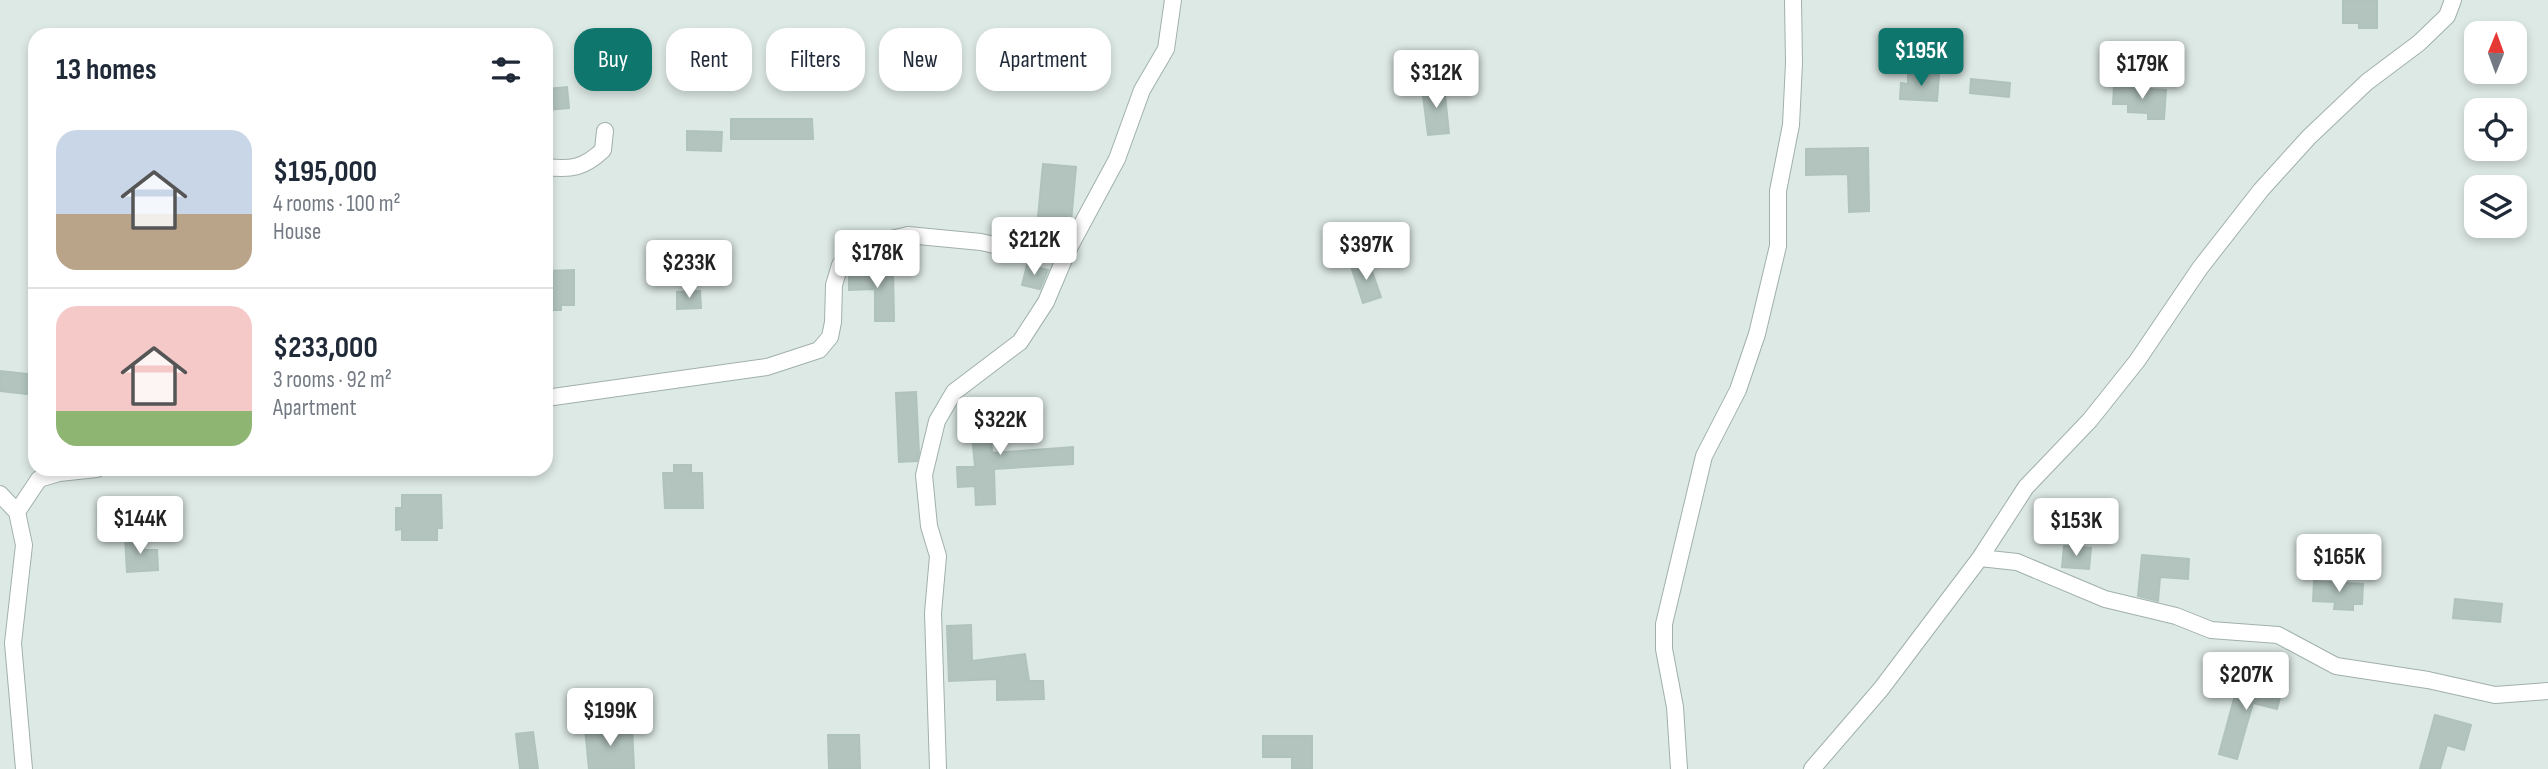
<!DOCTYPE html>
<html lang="en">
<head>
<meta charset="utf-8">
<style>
	:root { --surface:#fff; --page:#f2f2f3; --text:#1f2937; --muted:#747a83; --line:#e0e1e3; --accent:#0f766e }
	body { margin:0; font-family:"Sofia Sans Condensed",sans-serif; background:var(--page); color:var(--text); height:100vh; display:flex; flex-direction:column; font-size:26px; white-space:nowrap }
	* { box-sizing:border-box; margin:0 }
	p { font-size:23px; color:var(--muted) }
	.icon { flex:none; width:38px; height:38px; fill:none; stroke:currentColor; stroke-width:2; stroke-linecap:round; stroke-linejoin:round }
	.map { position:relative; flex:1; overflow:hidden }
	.sheet { position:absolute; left:28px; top:28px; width:525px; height:448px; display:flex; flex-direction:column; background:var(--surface); border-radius:21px; box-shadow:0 4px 10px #0003 }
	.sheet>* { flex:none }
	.hud { position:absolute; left:574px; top:28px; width:665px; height:63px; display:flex; gap:14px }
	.needle { width:46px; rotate:1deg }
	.fabs { position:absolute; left:2464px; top:21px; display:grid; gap:14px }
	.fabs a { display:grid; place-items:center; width:63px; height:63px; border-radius:14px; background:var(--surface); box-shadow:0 4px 10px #0003; font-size:35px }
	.price { position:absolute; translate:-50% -60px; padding:0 16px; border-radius:7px; background:#fff; color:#222; font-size:23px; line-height:46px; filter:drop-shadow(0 2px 4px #0008) }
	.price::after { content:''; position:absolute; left:50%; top:42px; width:21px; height:16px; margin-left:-10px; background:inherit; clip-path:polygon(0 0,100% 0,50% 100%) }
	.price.current { background:var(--accent); color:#fff }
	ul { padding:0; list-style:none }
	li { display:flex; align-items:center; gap:21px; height:175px; padding:0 28px }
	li+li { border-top:2px solid var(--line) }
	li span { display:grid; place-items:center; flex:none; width:196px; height:140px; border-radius:21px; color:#555 }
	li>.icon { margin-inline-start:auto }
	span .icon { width:84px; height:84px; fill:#fffc; stroke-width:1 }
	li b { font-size:30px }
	h2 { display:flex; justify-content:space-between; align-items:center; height:84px; padding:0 28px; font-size:30px }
	.chip { padding:0 24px; border-radius:21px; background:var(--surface); box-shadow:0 4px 10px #0003; font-size:24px; line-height:63px }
	.chip.current { background:var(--accent); color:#fff }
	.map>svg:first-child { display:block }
	.building { fill:#b3c4be; stroke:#b0c2bc; stroke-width:2 }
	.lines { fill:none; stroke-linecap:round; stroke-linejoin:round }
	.minor-casing { stroke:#a0b0ac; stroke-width:18 }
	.minor { stroke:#fff; stroke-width:16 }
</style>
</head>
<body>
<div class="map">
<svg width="2548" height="769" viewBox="0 0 2548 769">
	<rect width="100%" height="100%" fill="#dde9e5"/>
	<!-- building -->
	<path class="building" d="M 2343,0 L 2377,0 L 2377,28 L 2359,28 L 2359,23 L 2343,23 Z
		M 1908,73 L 1939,75 L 1937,101 L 1900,99 L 1901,83 L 1908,84 Z
		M 1971,79 L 2010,83 L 2009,97 L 1970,93 Z
		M 1444,86 L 1449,133 L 1428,135 L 1422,88 Z
		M 567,87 L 569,108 L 546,110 L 546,89 Z
		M 2114,87 L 2166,90 L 2164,119 L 2148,119 L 2148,113 L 2128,112 L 2128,104 L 2113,104 Z
		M 731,119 L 812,119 L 813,139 L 731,139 Z
		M 687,131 L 722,132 L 721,151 L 687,150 Z
		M 1868,148 L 1869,211 L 1849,212 L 1848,174 L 1806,175 L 1806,149 Z
		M 1043,164 L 1076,167 L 1071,222 L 1066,231 L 1037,228 Z
		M 1368,260 L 1381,297 L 1363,303 L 1351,266 Z
		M 1027,265 L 1048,270 L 1040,289 L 1022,285 Z
		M 893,269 L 894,321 L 875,321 L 875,289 L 849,290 L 849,272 Z
		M 574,270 L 574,305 L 561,305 L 561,310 L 546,310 L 546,271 Z
		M 700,291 L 701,308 L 677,309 L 677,292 Z
		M 0,371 L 35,375 L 35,395 L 0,391 Z
		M 916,392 L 919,453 L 917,461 L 899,462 L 896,393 Z
		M 989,400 L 992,453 L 1073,447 L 1073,464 L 994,469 L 995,504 L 976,505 L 975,486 L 958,487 L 957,467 L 975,467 L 969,401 Z
		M 674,465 L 691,465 L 691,473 L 702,473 L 703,508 L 665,508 L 663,473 L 674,473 Z
		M 402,495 L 441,495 L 442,528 L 437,528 L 437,540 L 402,540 L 402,529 L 396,530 L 396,508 L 402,508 Z
		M 143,536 L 144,550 L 157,550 L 158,570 L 127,572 L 125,537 Z
		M 2064,546 L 2091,548 L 2089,569 L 2062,567 Z
		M 2142,555 L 2189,559 L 2188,579 L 2160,577 L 2158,601 L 2138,596 Z
		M 2314,581 L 2363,584 L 2362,604 L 2353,604 L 2353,610 L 2334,609 L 2335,602 L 2313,601 Z
		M 2455,599 L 2502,604 L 2500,622 L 2453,618 Z
		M 971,625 L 972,661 L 1025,654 L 1029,681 L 1043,681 L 1044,699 L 997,700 L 997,679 L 949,681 L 947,626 Z
		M 2240,677 L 2282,689 L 2277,709 L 2253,703 L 2237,759 L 2219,754 Z
		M 2435,715 L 2471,725 L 2464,750 L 2447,745 L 2440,769 L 2420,769 Z
		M 632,726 L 634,769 L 589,769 L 585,728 Z
		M 533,732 L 538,769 L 520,769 L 516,734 Z
		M 828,735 L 859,735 L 860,769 L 829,769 Z
		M 1263,736 L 1312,736 L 1312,769 L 1292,769 L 1292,757 L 1263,757 Z"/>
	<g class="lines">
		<defs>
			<path id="minor" d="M 546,167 C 571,170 584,168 603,150 L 605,131
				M 546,398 L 767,367 L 819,350 L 830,337 L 833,322 L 834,285 L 840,265 L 870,244 L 908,235 L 981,242 L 1034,254 L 1068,250
				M 0,494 L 17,512 L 24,545 L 13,643 L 24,769
				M 17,512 L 39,479 L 59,473 L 97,469
				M 1980,558 L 2017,562 L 2105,599 L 2176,616 L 2211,630 L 2278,635 L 2336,666 L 2428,680 L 2495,695 L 2548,691
				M 938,769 L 933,613 L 938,556 L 929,526 L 924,475 L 937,421 L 954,392 L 1020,342 L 1046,302 L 1068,250 L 1117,159 L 1142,90 L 1166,49 L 1173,0
				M 1679,769 L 1675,707 L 1664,649 L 1664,624 L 1704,456 L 1738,390 L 1757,334 L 1778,246 L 1778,191 L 1791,125 L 1794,63 L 1793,0
				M 1812,769 L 1881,689 L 1980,558 L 2026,487 L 2090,420 L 2137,361 L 2200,268 L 2261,190 L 2309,137 L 2367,82 L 2419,43 L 2447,16 L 2453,0"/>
		</defs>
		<!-- minor casing -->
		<use href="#minor" class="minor-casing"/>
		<!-- minor -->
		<use href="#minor" class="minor"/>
	</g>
</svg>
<div class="fabs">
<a><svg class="needle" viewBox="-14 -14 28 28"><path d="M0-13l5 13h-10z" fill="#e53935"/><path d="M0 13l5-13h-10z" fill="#747a83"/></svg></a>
<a><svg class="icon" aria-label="locate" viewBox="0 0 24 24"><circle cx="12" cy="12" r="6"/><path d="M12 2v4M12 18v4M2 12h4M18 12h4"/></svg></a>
<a><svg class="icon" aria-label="layers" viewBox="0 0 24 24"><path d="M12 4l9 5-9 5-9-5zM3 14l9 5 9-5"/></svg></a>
</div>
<b class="price current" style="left:1921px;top:88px">$195K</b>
<b class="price" style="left:2142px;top:101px">$179K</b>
<b class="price" style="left:1436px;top:110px">$312K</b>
<b class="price" style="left:1034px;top:277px">$212K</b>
<b class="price" style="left:1366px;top:282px">$397K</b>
<b class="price" style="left:877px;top:290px">$178K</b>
<b class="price" style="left:689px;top:300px">$233K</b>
<b class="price" style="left:1000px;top:457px">$322K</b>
<b class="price" style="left:140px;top:556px">$144K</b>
<b class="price" style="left:2076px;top:558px">$153K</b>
<b class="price" style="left:2339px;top:594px">$165K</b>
<b class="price" style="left:2246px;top:712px">$207K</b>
<b class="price" style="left:610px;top:748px">$199K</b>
<div class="hud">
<a class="chip current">Buy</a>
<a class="chip">Rent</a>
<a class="chip">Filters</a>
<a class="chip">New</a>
<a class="chip">Apartment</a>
</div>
<section class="sheet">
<h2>13 homes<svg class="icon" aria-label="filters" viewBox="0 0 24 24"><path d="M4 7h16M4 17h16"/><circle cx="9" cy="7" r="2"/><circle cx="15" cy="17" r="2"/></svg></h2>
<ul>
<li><span style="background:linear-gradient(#c9d6e8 60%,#b9a48a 0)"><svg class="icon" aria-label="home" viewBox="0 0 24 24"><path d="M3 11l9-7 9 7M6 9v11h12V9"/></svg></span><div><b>$195,000</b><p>4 rooms · 100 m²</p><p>House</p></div></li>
<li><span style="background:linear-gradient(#f6c9c9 75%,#8fb573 0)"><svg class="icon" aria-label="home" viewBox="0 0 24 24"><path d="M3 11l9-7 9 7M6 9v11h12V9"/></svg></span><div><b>$233,000</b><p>3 rooms · 92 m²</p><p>Apartment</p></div></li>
</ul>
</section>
</div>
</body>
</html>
